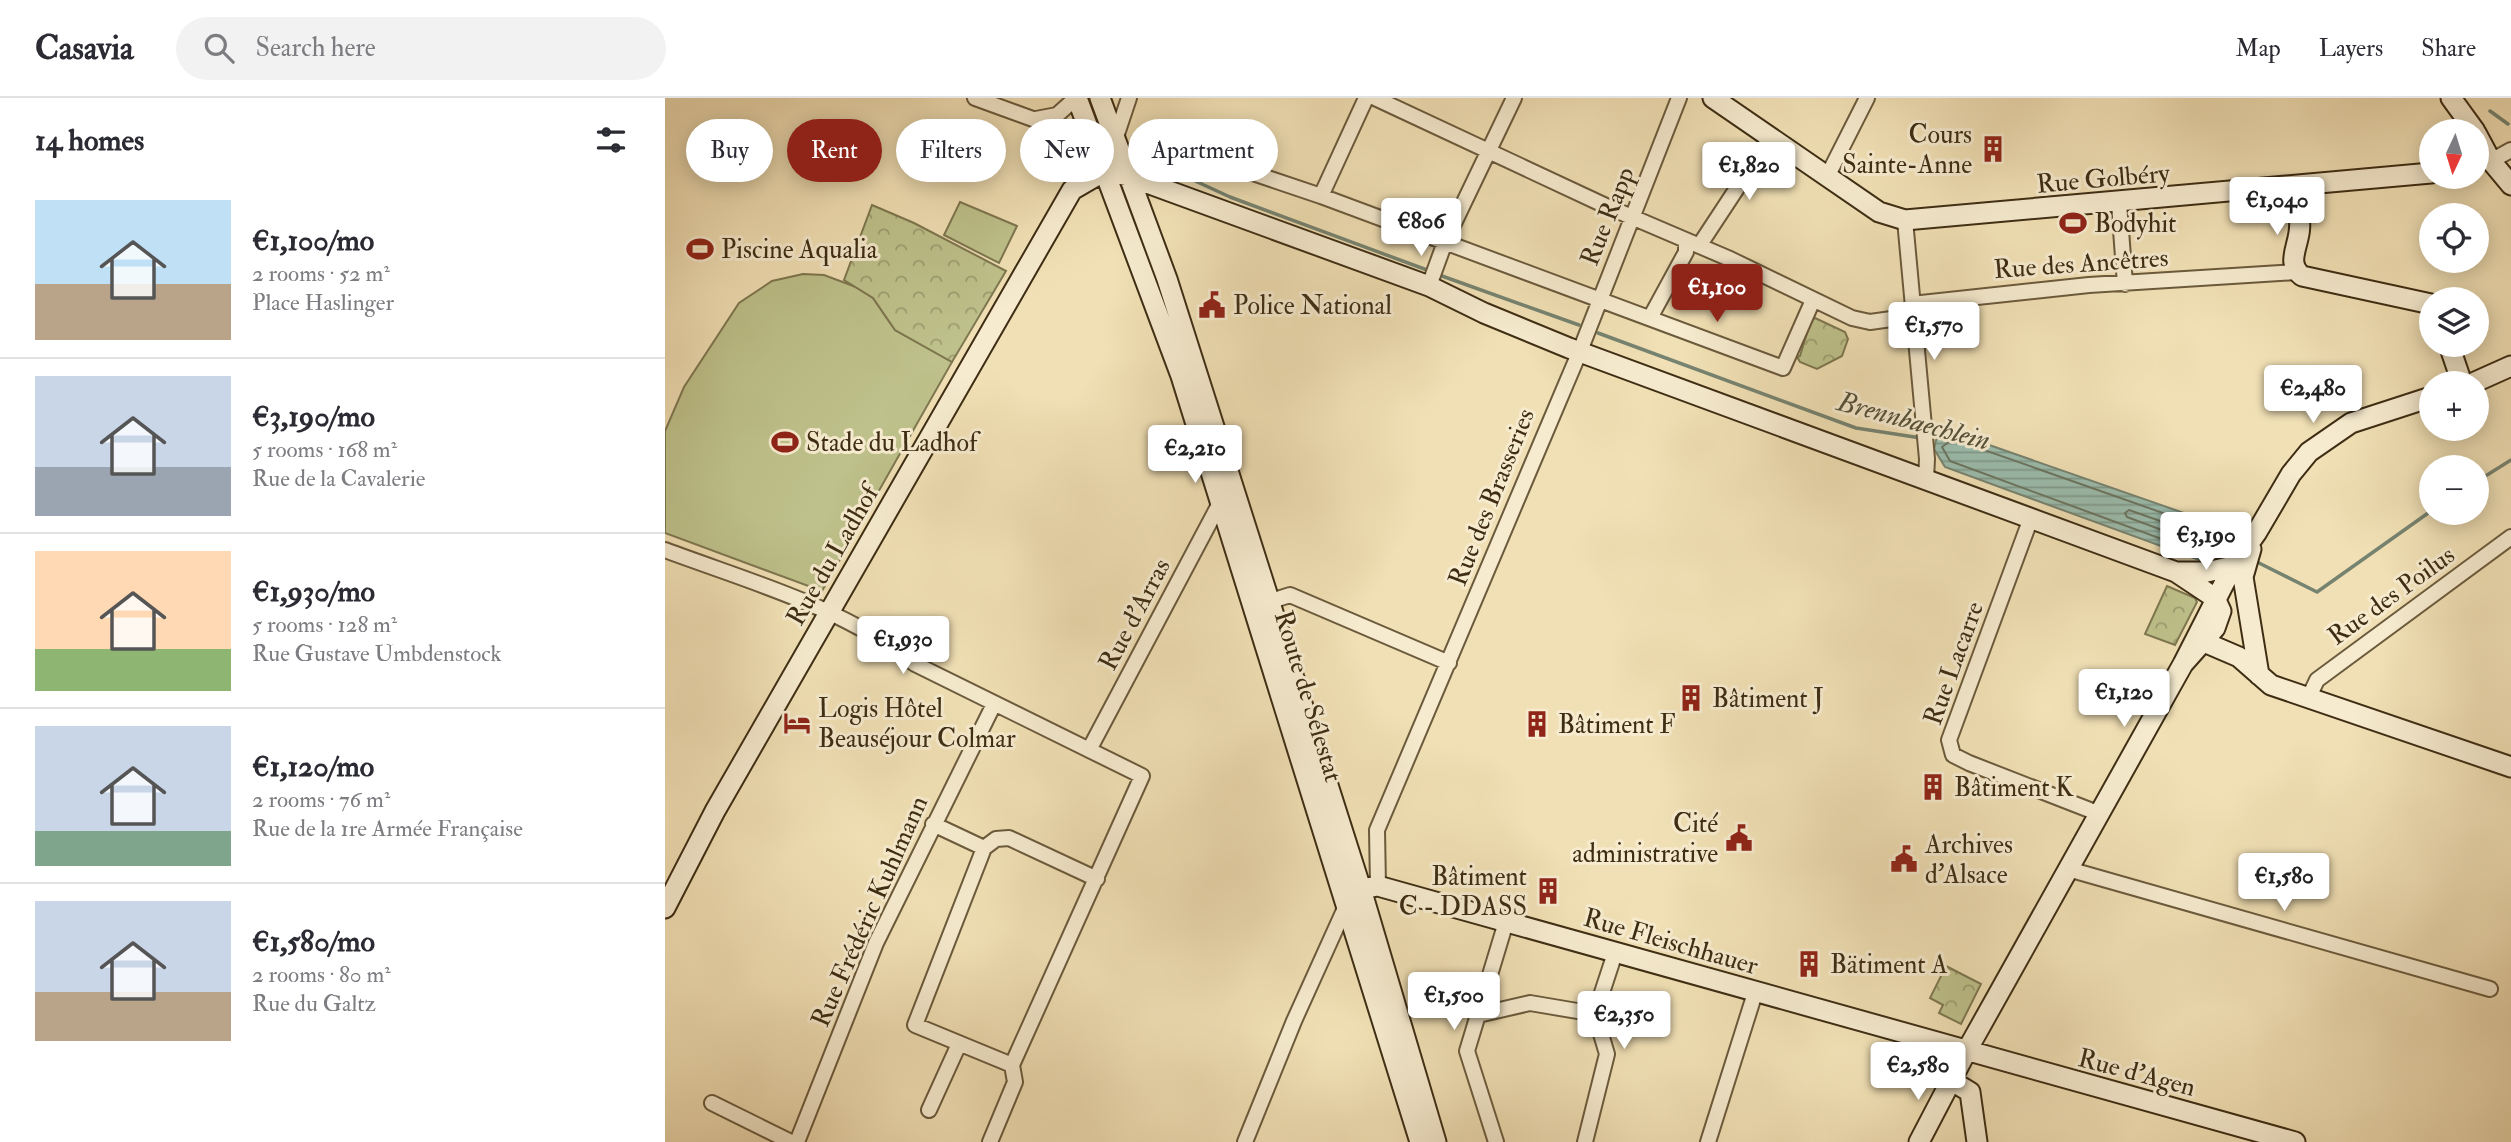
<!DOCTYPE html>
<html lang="en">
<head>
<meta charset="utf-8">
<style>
	:root { --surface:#fff; --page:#f2f2f3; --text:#2b2b33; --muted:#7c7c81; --line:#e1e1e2; --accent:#8f2418 }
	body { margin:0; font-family:"IM FELL Double Pica",serif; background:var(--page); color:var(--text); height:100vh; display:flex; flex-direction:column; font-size:26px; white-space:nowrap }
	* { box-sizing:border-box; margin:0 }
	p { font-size:23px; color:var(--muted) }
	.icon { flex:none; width:38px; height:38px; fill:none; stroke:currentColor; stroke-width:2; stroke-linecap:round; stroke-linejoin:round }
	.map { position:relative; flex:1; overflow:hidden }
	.sheet { display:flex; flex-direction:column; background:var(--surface); width:665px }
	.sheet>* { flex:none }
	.banner { position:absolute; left:21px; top:21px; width:665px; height:63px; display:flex; gap:14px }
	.needle { width:46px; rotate:184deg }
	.fabs { position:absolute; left:1754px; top:21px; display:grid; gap:14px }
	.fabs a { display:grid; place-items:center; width:70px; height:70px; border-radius:50%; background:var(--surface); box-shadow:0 4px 18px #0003; font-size:35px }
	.price { position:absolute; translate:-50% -60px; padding:0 16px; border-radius:7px; background:#fff; color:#222; font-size:23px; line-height:46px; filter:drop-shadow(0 2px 4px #0008) }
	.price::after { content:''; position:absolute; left:50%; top:42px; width:21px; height:16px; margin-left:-10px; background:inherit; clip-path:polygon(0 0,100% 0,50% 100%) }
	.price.selected { background:var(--accent); color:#fff }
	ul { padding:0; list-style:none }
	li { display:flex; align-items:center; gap:21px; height:175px; padding:0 35px }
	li+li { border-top:2px solid var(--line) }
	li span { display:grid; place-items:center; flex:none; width:196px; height:140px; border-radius:0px; color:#555 }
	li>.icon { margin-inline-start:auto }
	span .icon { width:84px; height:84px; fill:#fffc; stroke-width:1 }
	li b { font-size:30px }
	h2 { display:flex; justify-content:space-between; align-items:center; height:84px; padding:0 35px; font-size:30px }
	.tag { padding:0 24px; border-radius:32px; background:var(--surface); box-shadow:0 4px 18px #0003; font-size:24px; line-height:63px }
	.tag.selected { background:var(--accent); color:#fff }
	header { display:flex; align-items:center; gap:42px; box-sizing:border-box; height:98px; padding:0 35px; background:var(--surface); border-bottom:2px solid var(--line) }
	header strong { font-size:33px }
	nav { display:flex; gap:38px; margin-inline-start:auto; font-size:24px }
	.search { width:490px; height:63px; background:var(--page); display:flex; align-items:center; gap:18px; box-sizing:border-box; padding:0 24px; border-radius:38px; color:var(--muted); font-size:26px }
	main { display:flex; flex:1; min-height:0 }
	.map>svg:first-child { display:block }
	.green { fill:#bec18b; stroke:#7e7750; stroke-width:2 }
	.park { fill:url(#park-crowns); stroke:#7e7750; stroke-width:2 }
	.water { fill:url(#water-rules); stroke:#768370; stroke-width:2 }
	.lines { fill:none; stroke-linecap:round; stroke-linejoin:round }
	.shore { stroke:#6c7561; stroke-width:2 }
	.stream { stroke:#768370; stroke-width:3.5 }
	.street-casing { stroke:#6b5a3c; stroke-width:18 }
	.secondary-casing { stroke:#3e2d14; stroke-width:23 }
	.street { stroke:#f6ebcf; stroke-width:14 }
	.secondary { stroke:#f6ebcf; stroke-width:19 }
	.labels { text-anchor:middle; stroke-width:6; stroke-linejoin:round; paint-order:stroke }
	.poi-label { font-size:26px; fill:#3e2d14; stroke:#f6ebcf; text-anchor:start }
	.street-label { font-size:26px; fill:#3e2d14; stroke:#f6ebcf }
	.water-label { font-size:28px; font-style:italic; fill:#55513a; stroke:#f6ebcf }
</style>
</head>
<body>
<header>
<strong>Casavia</strong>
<div class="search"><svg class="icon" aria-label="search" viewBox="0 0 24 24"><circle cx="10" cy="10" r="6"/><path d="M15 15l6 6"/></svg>Search here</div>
<nav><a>Map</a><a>Layers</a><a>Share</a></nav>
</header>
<main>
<section class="sheet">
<h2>14 homes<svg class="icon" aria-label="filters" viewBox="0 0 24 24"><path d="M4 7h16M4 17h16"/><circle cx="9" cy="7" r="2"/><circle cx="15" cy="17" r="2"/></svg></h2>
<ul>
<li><span style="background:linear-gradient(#bfe0f5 60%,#b9a48a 0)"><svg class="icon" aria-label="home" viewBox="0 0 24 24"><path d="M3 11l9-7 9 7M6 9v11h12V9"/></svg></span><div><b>€1,100/mo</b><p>2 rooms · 52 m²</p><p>Place Haslinger</p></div></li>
<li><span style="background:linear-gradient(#c9d6e8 65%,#9aa5b1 0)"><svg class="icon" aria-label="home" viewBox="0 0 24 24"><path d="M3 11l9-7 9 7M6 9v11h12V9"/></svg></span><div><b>€3,190/mo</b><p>5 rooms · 168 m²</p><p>Rue de la Cavalerie</p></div></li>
<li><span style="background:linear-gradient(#ffd9b3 70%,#8fb573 0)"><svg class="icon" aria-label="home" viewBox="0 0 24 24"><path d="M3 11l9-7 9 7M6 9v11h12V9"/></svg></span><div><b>€1,930/mo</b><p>5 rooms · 128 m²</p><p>Rue Gustave Umbdenstock</p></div></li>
<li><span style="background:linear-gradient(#c9d6e8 75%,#7fa58c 0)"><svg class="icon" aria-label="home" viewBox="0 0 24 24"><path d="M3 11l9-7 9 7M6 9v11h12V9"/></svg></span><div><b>€1,120/mo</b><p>2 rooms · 76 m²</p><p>Rue de la 1re Armée Française</p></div></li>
<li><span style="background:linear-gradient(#c9d6e8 65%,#b9a48a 0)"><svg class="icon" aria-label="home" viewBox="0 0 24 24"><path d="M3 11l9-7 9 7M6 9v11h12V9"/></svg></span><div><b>€1,580/mo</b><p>2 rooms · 80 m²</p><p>Rue du Galtz</p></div></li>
</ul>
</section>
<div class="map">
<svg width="1846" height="1044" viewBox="0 0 1846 1044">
	<defs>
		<pattern id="park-crowns" width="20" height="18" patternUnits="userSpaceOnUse" patternTransform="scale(1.75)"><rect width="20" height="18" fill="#bec18b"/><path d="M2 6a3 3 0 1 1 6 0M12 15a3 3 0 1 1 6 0" fill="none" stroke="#9c9d70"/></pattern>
		<pattern id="water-rules" width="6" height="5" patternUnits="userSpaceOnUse" patternTransform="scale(1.75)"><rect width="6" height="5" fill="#9bbdae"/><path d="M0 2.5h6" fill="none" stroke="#809a8c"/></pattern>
	</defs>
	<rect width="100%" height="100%" fill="#f1e0b5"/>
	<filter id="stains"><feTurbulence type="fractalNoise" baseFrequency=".00286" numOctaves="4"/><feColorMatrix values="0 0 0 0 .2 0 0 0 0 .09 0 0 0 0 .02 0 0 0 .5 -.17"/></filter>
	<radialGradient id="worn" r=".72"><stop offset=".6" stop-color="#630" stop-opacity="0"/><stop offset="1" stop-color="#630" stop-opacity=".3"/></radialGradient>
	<!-- green -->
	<path class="green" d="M 295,104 L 352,128 L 334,165 L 279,137 Z
		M 138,176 L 159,177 L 191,189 L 208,200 L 230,232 L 287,264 L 157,493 L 0,435 L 0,333 L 19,289 L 74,205 L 107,183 Z"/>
	<!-- park -->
	<path class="park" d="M 207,107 L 249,125 L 341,173 L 287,264 L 230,232 L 208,200 L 179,182 Z
		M 1150,220 L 1180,234 L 1183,241 L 1177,258 L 1152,271 L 1135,264 L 1132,259 L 1135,258 L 1146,222 Z
		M 1502,488 L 1530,500 L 1532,504 L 1510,547 L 1480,536 Z
		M 1281,868 L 1316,886 L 1296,926 L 1274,915 L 1278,907 L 1265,900 Z"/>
	<!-- water -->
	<path class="water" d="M 1284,333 L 1562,430 L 1554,449 L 1534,462 L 1280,369 L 1269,351 L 1271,342 Z"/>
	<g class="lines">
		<!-- shore -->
		<path class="shore" d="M 1288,341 L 1549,433 L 1551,438 L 1545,449 L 1532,454 L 1285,363 L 1277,349 Z
			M 1464,412 L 1535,437 L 1538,442 L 1532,445 L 1462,419 L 1460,415 Z"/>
		<!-- stream -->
		<path class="stream" d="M 1825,13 L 1843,26
			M 476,58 L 565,99 L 762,172
			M 777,178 L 914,227
			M 933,235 L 1191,330 L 1256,340
			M 1811,384 L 1846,362
			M 1592,464 L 1652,494 L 1766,413"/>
		<defs>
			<path id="street" d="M 310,0 L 453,52
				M 710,0 L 941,108 L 1065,161 L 1187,220 L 1205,224 L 1248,218
				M 371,21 L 392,17 L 411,0
				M 450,42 L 464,0
				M 496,44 L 656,98 L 1118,270 L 1148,202
				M 1826,63 L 1846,52
				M 1162,79 L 1202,0
				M 656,98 L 701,0
				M 1454,105 L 1460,186
				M 1240,122 L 1262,361 L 1261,381
				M 1034,148 L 1105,40
				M 764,188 L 780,144 L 849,0
				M 1247,206 L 1424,187 L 1631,174
				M 985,220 L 1021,154 L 1021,143
				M 1366,420 L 1284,642 L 1288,657 L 1304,665 L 1435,716
				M 0,452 C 85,484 178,509 250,566 L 477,678 L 347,967 L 350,984 L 325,1044
				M 603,504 L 625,497 L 784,565
				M 1643,601 L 1652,582 L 1846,439
				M 424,652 L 556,403
				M 268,726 L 319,750 L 331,741 L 344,740 L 432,781
				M 319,750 L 250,927 L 347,967
				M 1403,771 L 1825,891
				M 713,788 L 712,732 L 915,253 L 1014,0
				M 813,917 L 865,905 L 930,916
				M 47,1005 L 126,1044
				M 264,1012 L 294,946
				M 132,1044 L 211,845 L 329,606
				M 580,1044 L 629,923 L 681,808
				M 831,1044 L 802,953 L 841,824
				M 920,1044 L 942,956 L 930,916 L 950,855
				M 1043,1044 L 1090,895"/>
			<path id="secondary" d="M 412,0 L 516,278 L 755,1044
				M 435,0 L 502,181 L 696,791 L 771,1044
				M 1048,0 L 1214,114 L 1240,122 L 1766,75
				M 1786,0 L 1810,33
				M 1811,35 L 1826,63 L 1846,87
				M 440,73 L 463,78 L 764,188 L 819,215 L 904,250 L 1511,474 L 1550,500 L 1556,513 L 1550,530 L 1518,566
				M 1612,90 C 1662,127 1610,157 1637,178 L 1766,206
				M 1784,247 L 1797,285
				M 1808,285 L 1846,268
				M 1586,451 L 1578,479 L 1594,577
				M 1511,474 L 1542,474 L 1568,468
				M 1539,544 L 1574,559 L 1606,587 L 1846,669
				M 696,791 L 713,788 L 1630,1044
				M 0,810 L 50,713 L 407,92 L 450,67
				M 1287,983 L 1305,994 L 1312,1044
				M 1254,1044 L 1301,954 L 1518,566 L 1568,468 L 1592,434 L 1626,376 L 1644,354 L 1686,325 L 1766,299"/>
		</defs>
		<!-- street casing -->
		<use href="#street" class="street-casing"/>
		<!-- secondary casing -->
		<use href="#secondary" class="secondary-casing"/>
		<!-- street -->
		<use href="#street" class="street"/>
		<!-- secondary -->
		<use href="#secondary" class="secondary"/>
	</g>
	<!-- icons -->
	<defs>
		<symbol id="building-bare" viewBox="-9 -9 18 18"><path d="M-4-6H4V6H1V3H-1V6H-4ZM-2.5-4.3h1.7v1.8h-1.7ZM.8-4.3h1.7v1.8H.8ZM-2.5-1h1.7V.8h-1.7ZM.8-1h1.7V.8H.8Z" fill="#8f2418" stroke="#f6ebcf" stroke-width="2.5" paint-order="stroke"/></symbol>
		<symbol id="stadium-bare" viewBox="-9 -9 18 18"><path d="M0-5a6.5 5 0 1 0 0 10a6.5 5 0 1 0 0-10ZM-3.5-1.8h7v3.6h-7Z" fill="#8f2418" stroke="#f6ebcf" stroke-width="2.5" paint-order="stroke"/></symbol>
		<symbol id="civic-bare" viewBox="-9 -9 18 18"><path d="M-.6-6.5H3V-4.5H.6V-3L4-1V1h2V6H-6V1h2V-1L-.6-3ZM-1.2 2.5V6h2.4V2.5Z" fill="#8f2418" stroke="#f6ebcf" stroke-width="2.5" paint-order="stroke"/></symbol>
		<symbol id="hotel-bare" viewBox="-9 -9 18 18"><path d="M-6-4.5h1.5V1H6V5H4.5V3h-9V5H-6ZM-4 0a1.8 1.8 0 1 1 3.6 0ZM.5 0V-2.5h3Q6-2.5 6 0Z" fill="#8f2418" stroke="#f6ebcf" stroke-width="2.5" paint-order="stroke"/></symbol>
	</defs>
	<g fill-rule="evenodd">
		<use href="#building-bare" x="1309" y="32" width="38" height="38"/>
		<use href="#stadium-bare" x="1389" y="106" width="38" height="38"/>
		<use href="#stadium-bare" x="16" y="132" width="38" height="38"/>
		<use href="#civic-bare" x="528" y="188" width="38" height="38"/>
		<use href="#stadium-bare" x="101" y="325" width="38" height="38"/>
		<use href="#building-bare" x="1007" y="581" width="38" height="38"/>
		<use href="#hotel-bare" x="113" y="606" width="38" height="38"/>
		<use href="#building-bare" x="853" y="607" width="38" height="38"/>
		<use href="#building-bare" x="1249" y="670" width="38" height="38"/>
		<use href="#civic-bare" x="1055" y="721" width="38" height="38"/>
		<use href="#civic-bare" x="1220" y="742" width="38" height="38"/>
		<use href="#building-bare" x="864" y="774" width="38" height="38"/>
		<use href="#building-bare" x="1125" y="847" width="38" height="38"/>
	</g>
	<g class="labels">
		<!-- poi labels -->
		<g class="poi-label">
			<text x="1307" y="45" text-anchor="end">Cours<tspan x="1307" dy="30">Sainte-Anne</tspan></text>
			<text x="1429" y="134">Bodyhit</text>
			<text x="56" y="160">Piscine Aqualia</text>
			<text x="568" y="216">Police National</text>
			<text x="141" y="353">Stade du Ladhof</text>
			<text x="1047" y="609">Bâtiment J</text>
			<text x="153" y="619">Logis Hôtel<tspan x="153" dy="30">Beauséjour Colmar</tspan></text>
			<text x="893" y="635">Bâtiment F</text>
			<text x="1289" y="698">Bâtiment K</text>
			<text x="1053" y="734" text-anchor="end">Cité<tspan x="1053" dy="30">administrative</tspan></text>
			<text x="1260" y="755">Archives<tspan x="1260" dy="30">d'Alsace</tspan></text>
			<text x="862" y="787" text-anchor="end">Bâtiment<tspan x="862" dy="30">C - DDASS</tspan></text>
			<text x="1165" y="875">Bätiment A</text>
		</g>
		<!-- street labels -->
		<g class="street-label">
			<text transform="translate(1438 80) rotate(-5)" y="9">Rue Golbéry</text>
			<text transform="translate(942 118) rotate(-68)" y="9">Rue Rapp</text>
			<text transform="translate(1416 165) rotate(-4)" y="9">Rue des Ancêtres</text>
			<text transform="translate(826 399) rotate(-68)" y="9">Rue des Brasseries</text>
			<text transform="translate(167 457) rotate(-60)" y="9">Rue du Ladhof</text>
			<text transform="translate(1726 497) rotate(-36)" y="9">Rue des Poilus</text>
			<text transform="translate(469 516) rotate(-62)" y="9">Rue d'Arras</text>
			<text transform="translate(1288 565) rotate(-70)" y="9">Rue Lacarre</text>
			<text transform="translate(644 598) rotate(73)" y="9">Route de Sélestat</text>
			<text transform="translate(204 813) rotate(-66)" y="9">Rue Frédéric Kuhlmann</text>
			<text transform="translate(1006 843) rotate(16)" y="9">Rue Fleischhauer</text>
			<text transform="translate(1472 974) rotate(15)" y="9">Rue d'Agen</text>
		</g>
		<!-- water labels -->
		<g class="water-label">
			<text transform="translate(1249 322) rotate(15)" y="10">Brennbaechlein</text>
		</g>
	</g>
	<rect width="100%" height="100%" filter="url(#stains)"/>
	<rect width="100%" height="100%" fill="url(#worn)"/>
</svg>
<div class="fabs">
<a><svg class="needle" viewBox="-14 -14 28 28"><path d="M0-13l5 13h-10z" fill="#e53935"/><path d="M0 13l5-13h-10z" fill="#7c7c81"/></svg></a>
<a><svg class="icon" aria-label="locate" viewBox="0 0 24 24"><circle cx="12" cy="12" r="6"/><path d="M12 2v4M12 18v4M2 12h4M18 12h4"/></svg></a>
<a><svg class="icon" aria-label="layers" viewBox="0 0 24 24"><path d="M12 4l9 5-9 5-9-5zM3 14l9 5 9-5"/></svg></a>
<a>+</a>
<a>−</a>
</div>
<b class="price" style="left:1084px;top:104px">€1,820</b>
<b class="price" style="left:1612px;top:139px">€1,040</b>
<b class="price" style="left:756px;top:160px">€806</b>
<b class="price selected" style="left:1052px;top:226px">€1,100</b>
<b class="price" style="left:1269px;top:264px">€1,570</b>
<b class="price" style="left:1648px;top:327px">€2,480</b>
<b class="price" style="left:530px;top:387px">€2,210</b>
<b class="price" style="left:1541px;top:474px">€3,190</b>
<b class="price" style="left:238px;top:578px">€1,930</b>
<b class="price" style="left:1459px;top:631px">€1,120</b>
<b class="price" style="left:1619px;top:815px">€1,580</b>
<b class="price" style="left:789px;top:934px">€1,500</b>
<b class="price" style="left:959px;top:953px">€2,350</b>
<b class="price" style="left:1253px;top:1004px">€2,580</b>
<div class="banner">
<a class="tag">Buy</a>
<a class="tag selected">Rent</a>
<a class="tag">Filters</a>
<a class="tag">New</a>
<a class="tag">Apartment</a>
</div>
</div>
</main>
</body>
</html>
